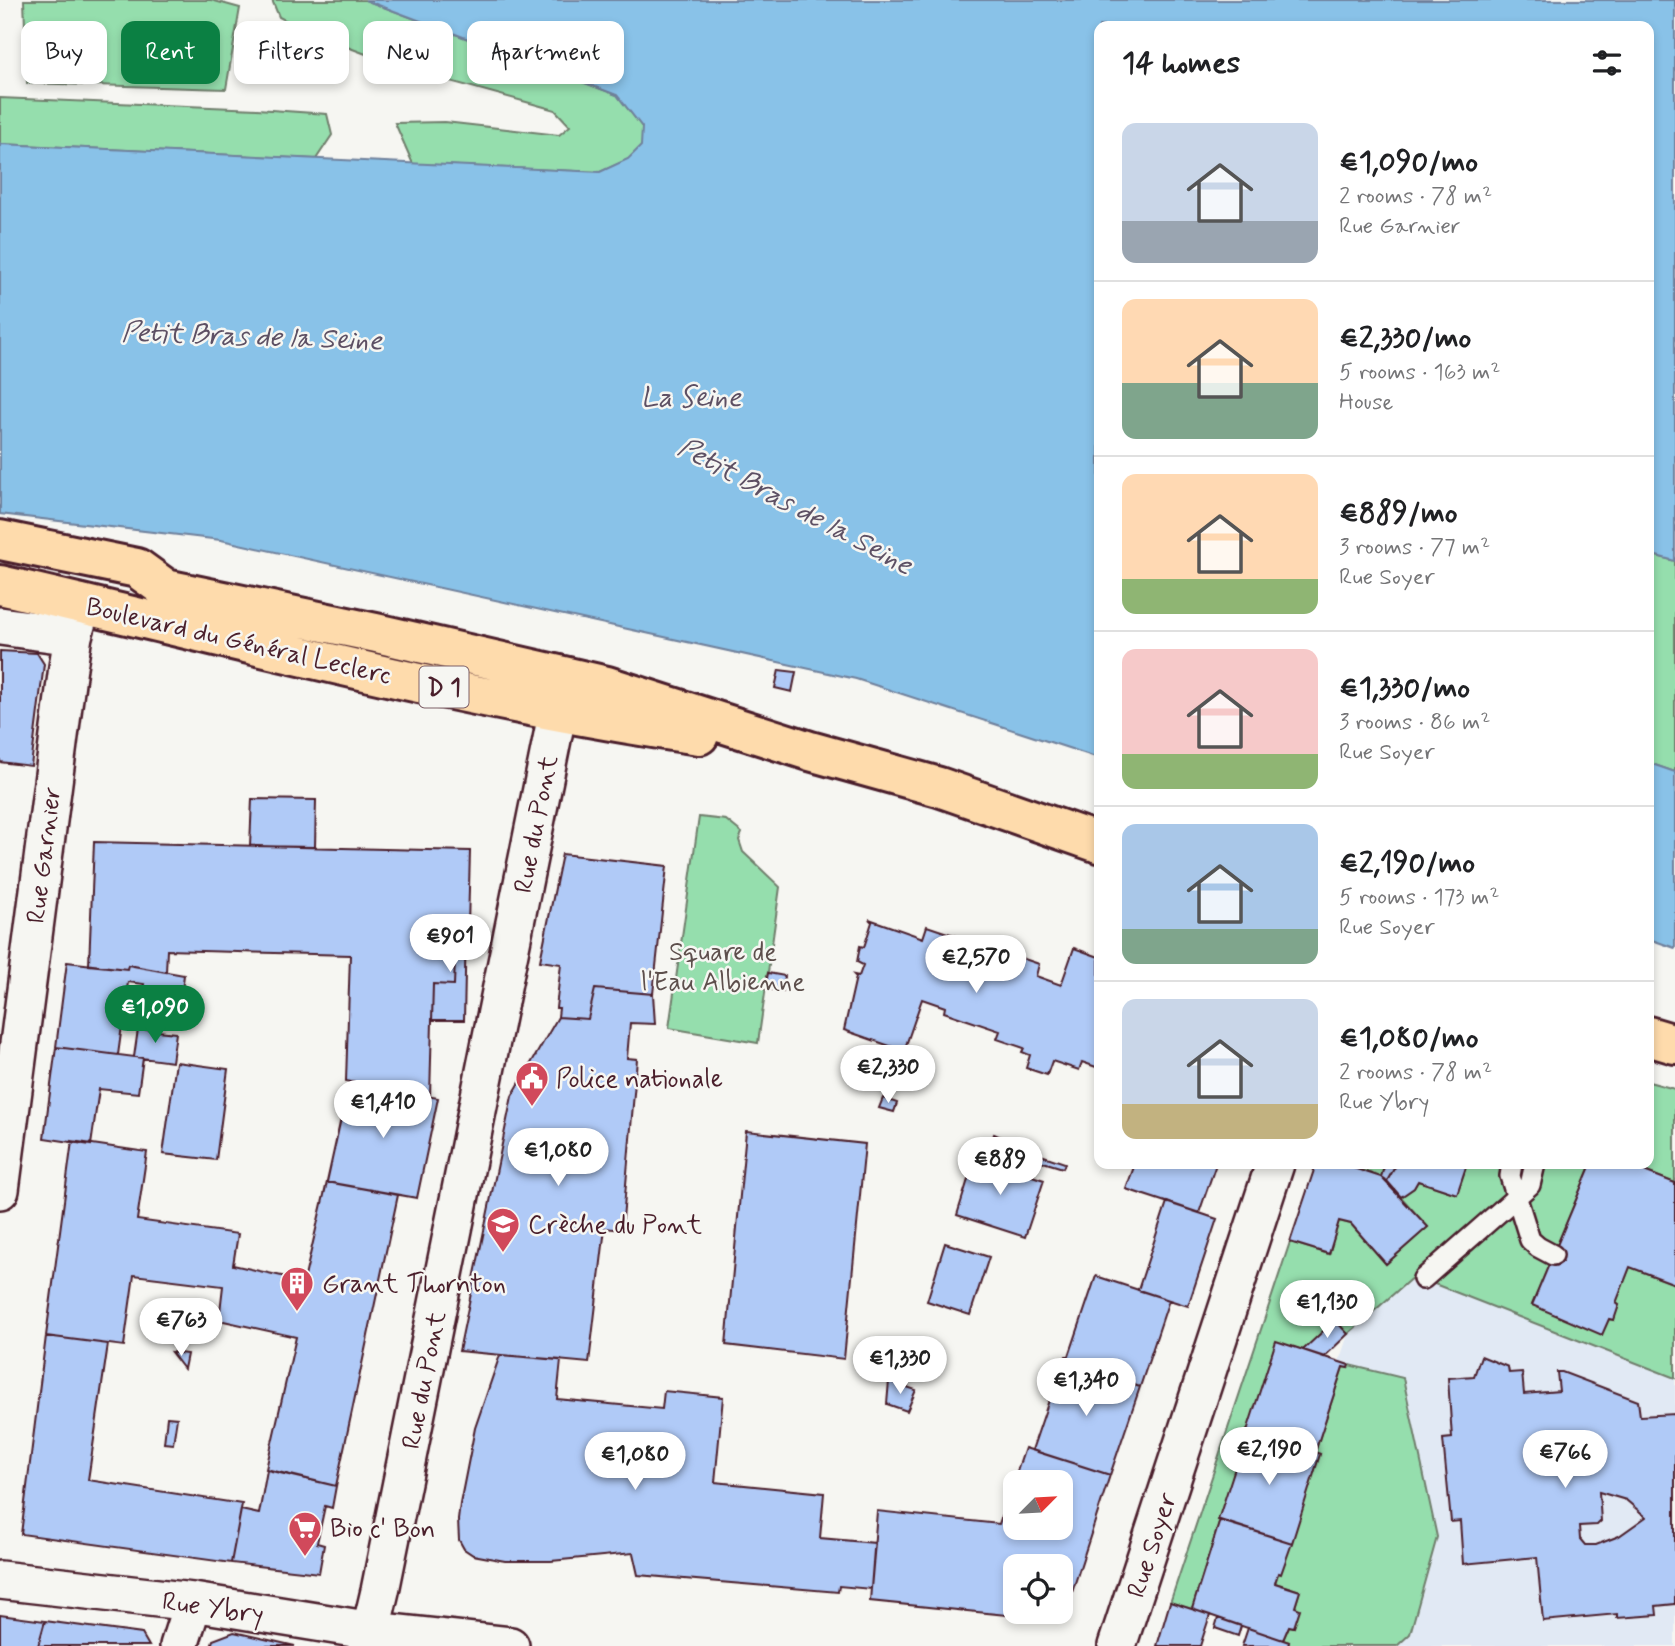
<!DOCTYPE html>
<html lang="en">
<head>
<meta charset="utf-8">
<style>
	:root { --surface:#fff; --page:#f6f6f6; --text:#202124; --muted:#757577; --line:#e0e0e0; --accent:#0b8043 }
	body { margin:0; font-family:Mynerve,sans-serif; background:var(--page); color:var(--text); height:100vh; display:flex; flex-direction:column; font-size:26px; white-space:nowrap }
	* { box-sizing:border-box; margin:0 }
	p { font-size:23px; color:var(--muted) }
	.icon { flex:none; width:38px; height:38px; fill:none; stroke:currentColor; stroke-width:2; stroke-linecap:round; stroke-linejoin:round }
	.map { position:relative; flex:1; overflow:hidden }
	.panel { position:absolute; left:1094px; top:21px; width:560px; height:1148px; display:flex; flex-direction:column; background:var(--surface); border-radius:14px; box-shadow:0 4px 10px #0003 }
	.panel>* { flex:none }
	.guide { position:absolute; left:21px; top:21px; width:665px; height:63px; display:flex; gap:14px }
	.needle { width:46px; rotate:66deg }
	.fabs { position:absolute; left:1003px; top:1470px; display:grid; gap:14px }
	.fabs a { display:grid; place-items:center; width:70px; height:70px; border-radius:14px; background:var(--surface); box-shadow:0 4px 10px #0003; font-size:35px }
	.price { position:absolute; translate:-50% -60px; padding:0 16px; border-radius:24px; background:#fff; color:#222; font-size:23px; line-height:46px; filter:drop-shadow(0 2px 4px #0008) }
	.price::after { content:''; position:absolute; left:50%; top:42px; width:21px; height:16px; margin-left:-10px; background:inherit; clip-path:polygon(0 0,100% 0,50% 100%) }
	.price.selected { background:var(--accent); color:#fff }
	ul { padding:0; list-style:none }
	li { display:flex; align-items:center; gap:21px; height:175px; padding:0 28px }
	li+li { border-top:2px solid var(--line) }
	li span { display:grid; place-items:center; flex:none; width:196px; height:140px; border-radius:14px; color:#555 }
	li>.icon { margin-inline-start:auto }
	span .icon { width:84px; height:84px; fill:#fffc; stroke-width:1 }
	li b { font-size:30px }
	h2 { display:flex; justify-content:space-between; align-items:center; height:84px; padding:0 28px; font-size:30px }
	.pill { padding:0 24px; border-radius:14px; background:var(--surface); box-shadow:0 4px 10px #0003; font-size:24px; line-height:63px }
	.pill.selected { background:var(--accent); color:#fff }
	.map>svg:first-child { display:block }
	.built { fill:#e1e9f4 }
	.green { fill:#95dead; stroke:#707e6c; stroke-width:2 }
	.water { fill:#89c2e8; stroke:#70819c; stroke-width:2 }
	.building { fill:#b0caf7; stroke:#4a1f2b; stroke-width:2; fill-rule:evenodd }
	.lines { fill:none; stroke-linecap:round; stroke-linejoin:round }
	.lane-casing { stroke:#4a1f2b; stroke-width:24 }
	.street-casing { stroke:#4a1f2b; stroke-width:42 }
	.primary-casing { stroke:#4a1f2b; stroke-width:44 }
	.lane { stroke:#f6f6f2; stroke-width:19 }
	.street { stroke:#f6f6f2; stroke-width:37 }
	.primary { stroke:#fedbac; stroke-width:38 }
	.labels { text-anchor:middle; stroke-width:5; stroke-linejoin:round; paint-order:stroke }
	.shield { fill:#f6f6f2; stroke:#7e6067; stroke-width:2 }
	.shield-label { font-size:24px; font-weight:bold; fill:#4a1f2b }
	.street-label { font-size:26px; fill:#4a1f2b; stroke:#f6f6f2 }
	.park-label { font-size:26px; fill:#5d4f4c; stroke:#f6f6f2 }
	.poi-label { font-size:26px; fill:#4a1f2b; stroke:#f6f6f2; text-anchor:start }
	.water-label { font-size:28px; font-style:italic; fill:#5d5064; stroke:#f6f6f2 }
</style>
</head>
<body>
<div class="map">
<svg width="1675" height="1646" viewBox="0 0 1675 1646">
	<rect width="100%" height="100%" fill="#f6f6f2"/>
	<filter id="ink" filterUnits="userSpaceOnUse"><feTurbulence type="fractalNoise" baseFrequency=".0143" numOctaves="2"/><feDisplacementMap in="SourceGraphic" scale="14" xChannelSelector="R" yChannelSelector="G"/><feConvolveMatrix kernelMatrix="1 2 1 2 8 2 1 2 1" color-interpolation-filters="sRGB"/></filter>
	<g filter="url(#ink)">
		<!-- built -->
		<path class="built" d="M 1414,1275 L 1675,1378 L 1675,1646 L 1397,1646 L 1410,1633 L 1437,1537 L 1403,1379 L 1339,1362 L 1348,1334 Z"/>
		<!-- green -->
		<path class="green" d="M 24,0 L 211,0 L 240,8 L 226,89 L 27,83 Z
			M 272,0 L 365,0 L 617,95 L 642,127 L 642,146 L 629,159 L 600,172 L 413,164 L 395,123 L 445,122 L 559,135 L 570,126 L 555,110 L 403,68 L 310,33 L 279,17 Z
			M 0,98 L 257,109 L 327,114 L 332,135 L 316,159 L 0,144 Z
			M 1649,554 L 1675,561 L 1675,772 L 1649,763 Z
			M 699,817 L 726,820 L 742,833 L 739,840 L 743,852 L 780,887 L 758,1043 L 669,1028 Z
			M 1649,1082 L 1675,1089 L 1675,1183 L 1626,1164 L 1648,1164 Z
			M 1341,1164 L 1385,1164 L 1381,1177 Z
			M 1467,1164 L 1591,1164 L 1532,1305 L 1613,1320 L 1619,1305 L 1616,1303 L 1630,1267 L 1675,1284 L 1675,1378 L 1414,1276 L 1348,1334 L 1335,1321 L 1303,1350 L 1276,1342 L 1192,1609 L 1170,1603 L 1290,1242 L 1329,1254 L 1339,1221 L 1351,1224 L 1386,1264 L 1428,1227 L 1401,1197 L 1414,1188 L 1418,1181 L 1457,1194 Z
			M 1349,1365 L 1403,1378 L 1437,1537 L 1410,1634 L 1397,1646 L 1288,1646 L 1289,1642 L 1283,1640 L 1289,1626 L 1294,1627 L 1295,1607 L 1300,1591 L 1275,1583 L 1320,1454 L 1315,1452 L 1343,1367 L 1348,1368 Z"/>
		<!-- water -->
		<path class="water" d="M 365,0 L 1675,0 L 1675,561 L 1649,554 L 1648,26 L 1099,26 L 1099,758 L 856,679 L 221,540 L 0,514 L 0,144 L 600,172 L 628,159 L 641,146 L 642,127 L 617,95 Z
			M 1649,763 L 1675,772 L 1675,948 L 1649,939 Z"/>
		<!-- building -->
		<path class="building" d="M 0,651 L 37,653 L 44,664 L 31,766 L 0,762 Z
			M 779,670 L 796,672 L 792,692 L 775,688 Z
			M 252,799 L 316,800 L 315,847 L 250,846 Z
			M 94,842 L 470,851 L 468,926 L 435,926 L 434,958 L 455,959 L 454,985 L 433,984 L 430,1097 L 346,1081 L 350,955 L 167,950 L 166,972 L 128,965 L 127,969 L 89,965 Z
			M 562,854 L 667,866 L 653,994 L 595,989 L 588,1019 L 558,1017 L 559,1008 L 556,1008 L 561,964 L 540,961 Z
			M 869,919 L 923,938 L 927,926 L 1039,964 L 1036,976 L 1061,985 L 1074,948 L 1099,957 L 1099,1068 L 1082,1062 L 1079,1070 L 1052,1061 L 1047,1075 L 1026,1068 L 1030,1055 L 1022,1052 L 1024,1048 L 997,1039 L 1000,1031 L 944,1012 L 945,1007 L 922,999 L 904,1051 L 844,1030 L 856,977 L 854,975 L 859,976 L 863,965 L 857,962 L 860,946 L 864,947 L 872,922 Z
			M 435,926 L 466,926 L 464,1020 L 432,1020 L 433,984 L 454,985 L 455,959 L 434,958 Z
			M 67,962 L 127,969 L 128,965 L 184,975 L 179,1013 L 169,1012 L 170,1000 L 142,995 L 144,984 L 128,982 L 118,1055 L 56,1047 Z
			M 768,973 L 785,976 L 783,991 L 765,989 Z
			M 595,989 L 653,994 L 655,1024 L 630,1023 L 627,1058 L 637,1059 L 622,1230 L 605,1228 L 589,1363 L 459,1351 L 512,1096 L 558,1017 L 588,1019 Z
			M 138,1029 L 176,1033 L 172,1062 L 134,1057 Z
			M 56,1047 L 143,1058 L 138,1093 L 99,1089 L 91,1145 L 44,1138 Z
			M 176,1062 L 228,1069 L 216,1160 L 163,1154 Z
			M 349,1082 L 438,1098 L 417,1198 L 327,1182 Z
			M 883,1098 L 897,1103 L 894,1112 L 879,1108 Z
			M 746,1131 L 865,1144 L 844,1359 L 726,1345 Z
			M 994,1134 L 1003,1138 L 1000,1147 L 991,1144 Z
			M 72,1141 L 147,1152 L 137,1220 L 238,1234 L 233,1265 L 304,1281 L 327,1182 L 398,1195 L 336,1486 L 266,1469 L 296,1337 L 219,1320 L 223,1286 L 134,1275 L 124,1346 L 46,1336 Z
			M 1032,1152 L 1065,1163 L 1063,1168 L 1030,1158 Z
			M 975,1157 L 1044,1180 L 1025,1237 L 957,1215 Z
			M 1135,1164 L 1216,1164 L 1199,1213 L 1126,1189 Z
			M 1316,1164 L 1341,1164 L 1381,1177 L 1428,1227 L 1386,1264 L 1351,1224 L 1339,1221 L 1329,1254 L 1290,1242 Z
			M 1385,1164 L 1395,1167 L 1387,1181 L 1381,1177 Z
			M 1386,1164 L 1467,1164 L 1457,1194 L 1418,1181 L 1414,1188 L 1401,1197 L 1387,1181 L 1395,1167 Z
			M 1591,1164 L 1626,1164 L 1675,1183 L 1675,1284 L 1630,1267 L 1616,1303 L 1619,1305 L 1614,1320 L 1609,1319 L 1602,1335 L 1532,1305 Z
			M 1167,1202 L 1217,1219 L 1188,1306 L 1138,1290 Z
			M 945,1243 L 989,1257 L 970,1315 L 927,1301 Z
			M 1096,1276 L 1169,1300 L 1140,1387 L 1064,1362 L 1066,1356 L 1069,1356 Z
			M 1335,1320 L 1348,1334 L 1324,1357 L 1303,1350 Z
			M 46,1336 L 108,1344 L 88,1480 L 242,1504 L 231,1563 L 21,1534 Z
			M 1276,1341 L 1349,1365 L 1348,1368 L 1343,1367 L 1315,1452 L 1247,1431 Z
			M 171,1352 L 187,1354 L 184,1369 Z
			M 500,1355 L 561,1360 L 557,1399 L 662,1409 L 664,1391 L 723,1397 L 715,1482 L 824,1493 L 820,1538 L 875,1543 L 871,1589 L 839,1586 L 838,1592 L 638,1575 L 633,1553 L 551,1561 L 505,1561 L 473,1555 L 464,1549 L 459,1540 L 458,1520 L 460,1504 L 475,1428 Z
			M 1481,1356 L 1508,1367 L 1509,1373 L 1522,1372 L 1524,1394 L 1559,1391 L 1557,1372 L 1562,1372 L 1638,1401 L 1640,1416 L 1675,1414 L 1675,1604 L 1656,1606 L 1657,1615 L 1617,1618 L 1617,1614 L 1543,1621 L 1537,1557 L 1463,1564 L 1460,1521 L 1451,1522 L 1443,1439 L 1452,1438 L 1448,1378 L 1474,1376 ZM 1599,1492 L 1626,1500 L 1646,1517 L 1619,1536 L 1596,1545 L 1585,1545 L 1580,1539 L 1579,1526 L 1597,1525 L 1601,1521 Z
			M 1062,1362 L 1140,1387 L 1110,1475 L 1032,1450 Z
			M 889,1381 L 916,1390 L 907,1411 L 887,1404 Z
			M 167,1417 L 177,1418 L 173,1444 L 164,1443 Z
			M 1247,1431 L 1320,1454 L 1292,1543 L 1218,1520 Z
			M 1025,1448 L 1110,1475 L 1065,1614 L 1061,1619 L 1055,1620 L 870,1601 L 877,1511 L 999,1524 ZM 1015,1482 L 1060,1482 L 1060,1528 L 1015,1528 ZM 1015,1566 L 1060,1566 L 1060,1612 L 1015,1612 Z
			M 267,1470 L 336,1486 L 332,1508 L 325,1506 L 317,1543 L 324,1545 L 319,1573 L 231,1563 L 241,1510 L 259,1514 Z
			M 1220,1520 L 1292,1543 L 1281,1574 L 1278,1573 L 1275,1583 L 1300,1591 L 1295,1607 L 1300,1609 L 1294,1627 L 1289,1626 L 1283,1640 L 1192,1609 Z
			M 1170,1602 L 1210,1615 L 1200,1646 L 1157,1646 Z
			M 0,1615 L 45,1621 L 38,1646 L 0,1646 Z
			M 1218,1618 L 1241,1626 L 1238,1636 L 1215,1628 Z
			M 45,1621 L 142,1634 L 149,1646 L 38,1646 Z
			M 1248,1628 L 1289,1642 L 1288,1646 L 1242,1646 Z
			M 234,1632 L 256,1637 L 295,1646 L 211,1646 L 213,1640 Z"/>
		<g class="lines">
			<defs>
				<path id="lane" d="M 1512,1164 L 1510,1176 L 1530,1240 L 1538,1247 L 1553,1255
					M 1423,1279 L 1530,1185 L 1535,1164"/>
				<path id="street" d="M 0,626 L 73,636
					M 0,1190 L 68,667 L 73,636 L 82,604
					M 0,1580 L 193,1602 L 372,1631 L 510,1646
					M 179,1646 L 193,1602
					M 367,1646 L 380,1591 L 564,680
					M 1117,1646 L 1275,1164"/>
				<path id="primary" d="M 0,540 L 137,568 L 166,589 L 376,633 L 607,686 L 810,751 L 939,787 L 1099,843
					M 0,585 C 232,638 463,701 699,735
					M 1648,1036 L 1675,1044"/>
			</defs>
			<!-- lane casing -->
			<use href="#lane" class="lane-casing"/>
			<!-- street casing -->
			<use href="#street" class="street-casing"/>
			<!-- primary casing -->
			<use href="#primary" class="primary-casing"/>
			<!-- lane -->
			<use href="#lane" class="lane"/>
			<!-- street -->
			<use href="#street" class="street"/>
			<!-- primary -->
			<use href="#primary" class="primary"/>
		</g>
	</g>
	<!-- icons -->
	<defs>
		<symbol id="civic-pin" viewBox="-11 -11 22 30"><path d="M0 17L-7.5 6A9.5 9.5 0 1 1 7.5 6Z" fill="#d1495b" stroke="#f6f6f2"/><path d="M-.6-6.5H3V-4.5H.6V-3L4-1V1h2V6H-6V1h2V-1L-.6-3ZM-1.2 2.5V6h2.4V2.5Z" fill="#fff"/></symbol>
		<symbol id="school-pin" viewBox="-11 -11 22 30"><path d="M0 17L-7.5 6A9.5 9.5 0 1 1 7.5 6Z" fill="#d1495b" stroke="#f6f6f2"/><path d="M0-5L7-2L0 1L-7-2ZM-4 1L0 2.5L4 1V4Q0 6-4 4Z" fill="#fff"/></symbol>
		<symbol id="building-pin" viewBox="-11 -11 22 30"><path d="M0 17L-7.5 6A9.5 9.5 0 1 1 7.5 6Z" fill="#d1495b" stroke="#f6f6f2"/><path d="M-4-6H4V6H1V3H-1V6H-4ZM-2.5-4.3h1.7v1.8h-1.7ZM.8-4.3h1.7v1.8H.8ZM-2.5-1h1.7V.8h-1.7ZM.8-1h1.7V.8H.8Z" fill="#fff"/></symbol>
		<symbol id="supermarket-pin" viewBox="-11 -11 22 30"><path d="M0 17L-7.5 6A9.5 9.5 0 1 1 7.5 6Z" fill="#d1495b" stroke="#f6f6f2"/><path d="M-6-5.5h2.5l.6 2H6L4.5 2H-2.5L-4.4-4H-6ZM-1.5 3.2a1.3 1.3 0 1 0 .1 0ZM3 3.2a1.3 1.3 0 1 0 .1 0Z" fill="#fff"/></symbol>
	</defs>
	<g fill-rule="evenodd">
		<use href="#civic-pin" x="513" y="1059" width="38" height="52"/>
		<use href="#school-pin" x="484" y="1205" width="38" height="52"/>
		<use href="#building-pin" x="278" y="1264" width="38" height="52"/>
		<use href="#supermarket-pin" x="286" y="1509" width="38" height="52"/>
	</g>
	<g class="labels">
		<!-- shield labels -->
		<rect class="shield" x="419.5" y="666.5" width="49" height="41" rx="5"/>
		<g class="shield-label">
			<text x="444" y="695">D 1</text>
		</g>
		<!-- street labels -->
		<g class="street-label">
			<text transform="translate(239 640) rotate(13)" y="9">Boulevard du Général Leclerc</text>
			<text transform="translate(535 824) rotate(-79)" y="9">Rue du Pont</text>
			<text transform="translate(43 855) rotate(-83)" y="9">Rue Garnier</text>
			<text transform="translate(423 1380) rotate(-79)" y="9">Rue du Pont</text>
			<text transform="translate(1151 1545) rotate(-72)" y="9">Rue Soyer</text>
			<text transform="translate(213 1607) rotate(8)" y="9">Rue Ybry</text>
		</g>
		<!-- park labels -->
		<g class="park-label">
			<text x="723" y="960">Square de<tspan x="723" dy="30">l'Eau Albienne</tspan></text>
		</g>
		<!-- poi labels -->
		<g class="poi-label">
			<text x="556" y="1087">Police nationale</text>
			<text x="528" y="1233">Crèche du Pont</text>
			<text x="322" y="1292">Grant Thornton</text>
			<text x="330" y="1537">Bio c' Bon</text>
		</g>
		<!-- water labels -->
		<g class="water-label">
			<text transform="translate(252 335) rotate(2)" y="10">Petit Bras de la Seine</text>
			<text x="691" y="406">La Seine</text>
			<text transform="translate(796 505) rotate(28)" y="10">Petit Bras de la Seine</text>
		</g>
	</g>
</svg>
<div class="fabs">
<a><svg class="needle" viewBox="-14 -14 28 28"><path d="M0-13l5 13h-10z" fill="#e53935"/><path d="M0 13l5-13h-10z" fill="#757577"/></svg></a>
<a><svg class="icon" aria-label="locate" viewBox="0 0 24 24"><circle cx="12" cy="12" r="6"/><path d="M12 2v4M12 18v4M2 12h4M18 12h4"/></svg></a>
</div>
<b class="price" style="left:450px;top:974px">€901</b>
<b class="price" style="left:976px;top:995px">€2,570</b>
<b class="price selected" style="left:155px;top:1045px">€1,090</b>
<b class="price" style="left:888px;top:1105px">€2,330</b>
<b class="price" style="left:383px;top:1140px">€1,410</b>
<b class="price" style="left:558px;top:1188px">€1,080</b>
<b class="price" style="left:1000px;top:1197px">€889</b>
<b class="price" style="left:1327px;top:1340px">€1,130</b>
<b class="price" style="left:181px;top:1358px">€763</b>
<b class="price" style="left:900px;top:1396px">€1,330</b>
<b class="price" style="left:1086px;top:1418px">€1,340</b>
<b class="price" style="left:1269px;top:1487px">€2,190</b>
<b class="price" style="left:1565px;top:1490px">€766</b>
<b class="price" style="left:635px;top:1492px">€1,080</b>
<div class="guide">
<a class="pill">Buy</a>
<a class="pill selected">Rent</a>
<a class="pill">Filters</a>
<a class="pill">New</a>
<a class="pill">Apartment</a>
</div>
<section class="panel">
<h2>14 homes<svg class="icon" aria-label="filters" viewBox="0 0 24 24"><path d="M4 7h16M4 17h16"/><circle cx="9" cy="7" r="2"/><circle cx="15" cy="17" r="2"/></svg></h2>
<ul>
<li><span style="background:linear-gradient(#c9d6e8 70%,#9aa5b1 0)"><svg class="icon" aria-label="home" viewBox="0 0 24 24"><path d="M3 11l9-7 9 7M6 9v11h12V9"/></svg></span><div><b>€1,090/mo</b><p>2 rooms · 78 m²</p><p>Rue Garnier</p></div></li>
<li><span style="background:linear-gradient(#ffd9b3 60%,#7fa58c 0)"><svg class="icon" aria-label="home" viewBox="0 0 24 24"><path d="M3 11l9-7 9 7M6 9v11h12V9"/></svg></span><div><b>€2,330/mo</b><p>5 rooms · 163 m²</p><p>House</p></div></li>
<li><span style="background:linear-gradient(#ffd9b3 75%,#8fb573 0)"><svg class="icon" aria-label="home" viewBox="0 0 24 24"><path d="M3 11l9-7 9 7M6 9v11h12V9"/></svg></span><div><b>€889/mo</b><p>3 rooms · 77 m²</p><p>Rue Soyer</p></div></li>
<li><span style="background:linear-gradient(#f6c9c9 75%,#8fb573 0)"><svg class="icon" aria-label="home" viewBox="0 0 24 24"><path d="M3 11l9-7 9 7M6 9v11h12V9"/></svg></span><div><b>€1,330/mo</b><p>3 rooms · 86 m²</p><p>Rue Soyer</p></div></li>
<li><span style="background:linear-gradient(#a9c7e8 75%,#7fa58c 0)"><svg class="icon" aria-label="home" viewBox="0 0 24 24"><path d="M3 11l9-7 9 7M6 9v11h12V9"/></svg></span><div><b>€2,190/mo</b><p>5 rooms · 173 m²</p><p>Rue Soyer</p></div></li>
<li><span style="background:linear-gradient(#c9d6e8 75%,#c2b280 0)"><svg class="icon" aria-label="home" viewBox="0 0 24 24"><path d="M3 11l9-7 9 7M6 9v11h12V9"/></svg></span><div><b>€1,080/mo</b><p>2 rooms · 78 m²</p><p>Rue Ybry</p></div></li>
</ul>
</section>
</div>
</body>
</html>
